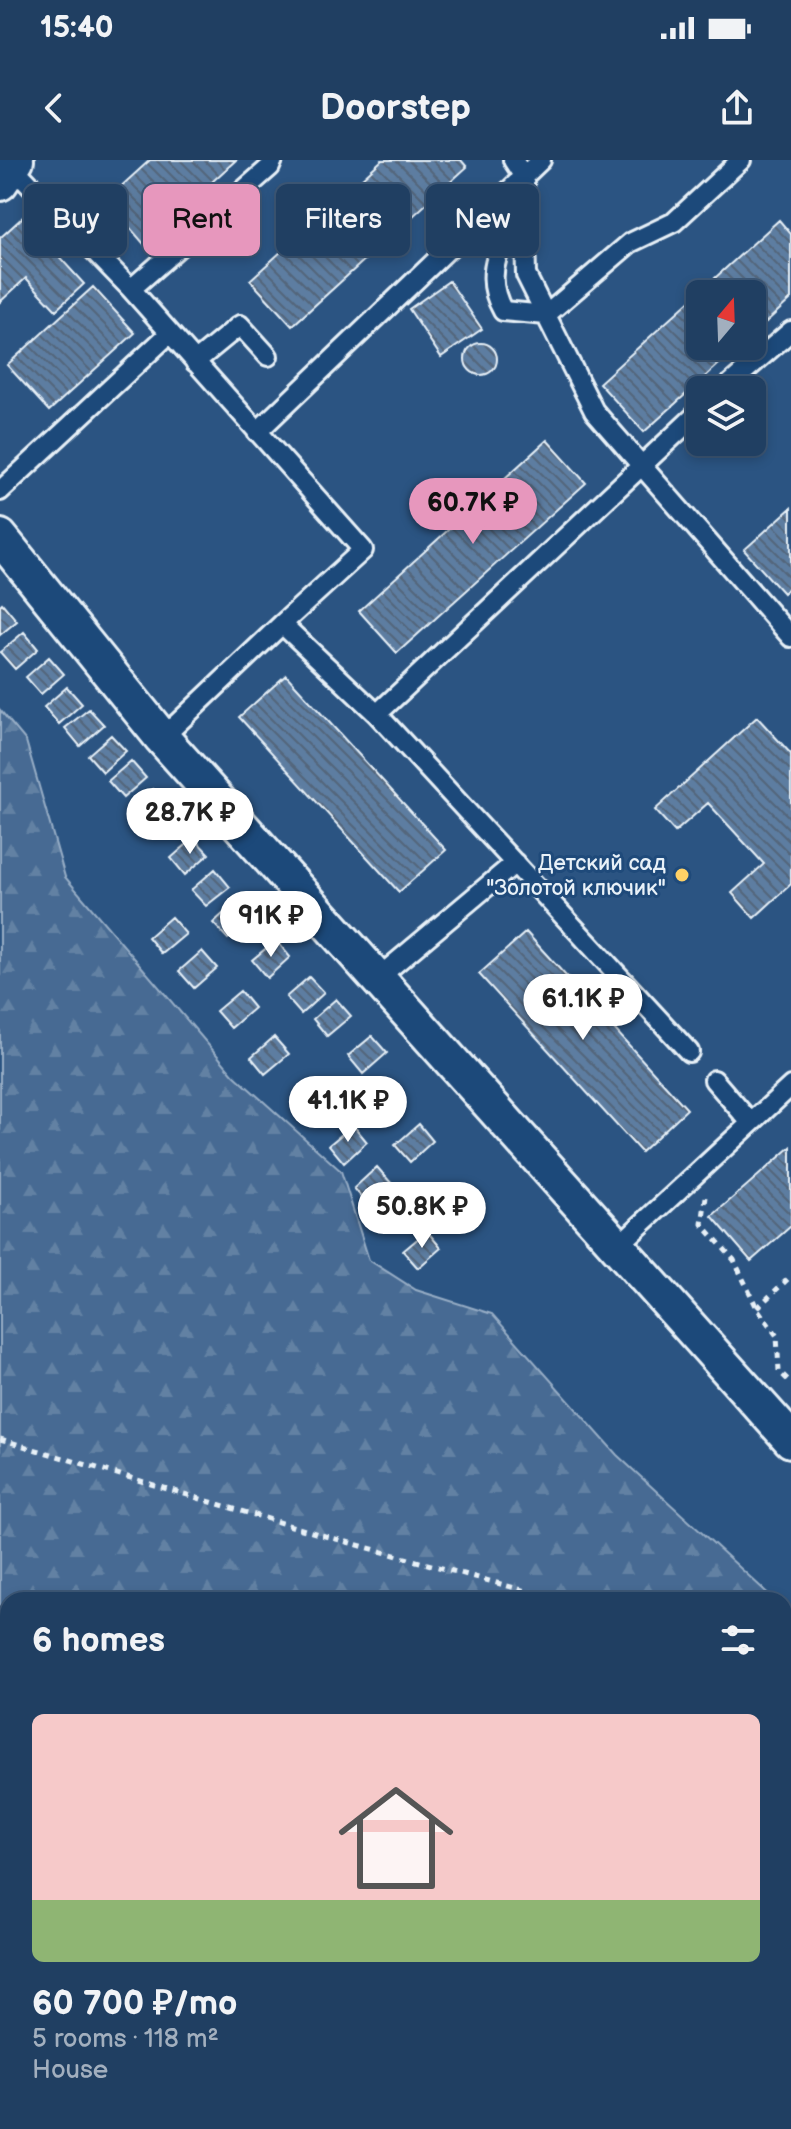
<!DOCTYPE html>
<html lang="en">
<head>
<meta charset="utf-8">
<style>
	:root { --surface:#203f62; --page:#284668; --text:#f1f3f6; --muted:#a2afbe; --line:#3d5877; --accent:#e797bd }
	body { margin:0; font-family:"Balsamiq Sans",sans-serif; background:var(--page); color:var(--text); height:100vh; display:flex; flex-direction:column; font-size:30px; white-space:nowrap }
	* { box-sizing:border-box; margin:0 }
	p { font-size:26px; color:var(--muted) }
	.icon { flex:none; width:44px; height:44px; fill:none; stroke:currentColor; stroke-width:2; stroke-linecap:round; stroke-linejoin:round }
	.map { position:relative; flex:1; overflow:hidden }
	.drawer { position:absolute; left:0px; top:1432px; width:792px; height:538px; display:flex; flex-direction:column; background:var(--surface); border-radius:24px 24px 0 0; box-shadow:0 4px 12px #0003,0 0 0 2px var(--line) }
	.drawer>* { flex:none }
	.banner { position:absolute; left:24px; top:24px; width:744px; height:72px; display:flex; gap:16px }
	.needle { width:52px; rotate:19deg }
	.tools { position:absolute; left:686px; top:120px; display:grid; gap:16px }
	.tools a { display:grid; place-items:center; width:80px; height:80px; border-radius:12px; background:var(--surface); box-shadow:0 4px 12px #0003,0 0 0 2px var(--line); font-size:40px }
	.price { position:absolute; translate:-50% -68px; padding:0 18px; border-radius:28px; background:#fff; color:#222; font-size:26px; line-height:52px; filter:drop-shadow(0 2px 4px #0008) }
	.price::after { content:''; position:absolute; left:50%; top:48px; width:24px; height:18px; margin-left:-12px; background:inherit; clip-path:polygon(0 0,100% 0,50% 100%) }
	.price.on { background:var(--accent); color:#111 }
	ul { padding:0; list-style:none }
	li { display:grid; align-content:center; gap:16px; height:424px; padding:0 32px }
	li+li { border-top:2px solid var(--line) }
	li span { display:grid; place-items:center; height:248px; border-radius:12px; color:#555 }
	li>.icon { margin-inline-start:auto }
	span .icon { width:144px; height:144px; fill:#fffc; stroke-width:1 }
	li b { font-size:34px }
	h2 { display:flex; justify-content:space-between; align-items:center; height:96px; padding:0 32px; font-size:34px }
	.chip { padding:0 28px; border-radius:12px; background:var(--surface); box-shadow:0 4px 12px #0003,0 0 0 2px var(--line); font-size:28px; line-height:72px }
	.chip.on { background:var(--accent); color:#111 }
	.status { display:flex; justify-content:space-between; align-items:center; height:56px; padding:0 40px; background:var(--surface); direction:ltr }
	.status svg { height:22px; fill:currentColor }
	header { display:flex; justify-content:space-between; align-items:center; height:104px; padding:0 32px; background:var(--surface); font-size:36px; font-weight:600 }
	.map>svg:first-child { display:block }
	.forest { fill:url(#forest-firs); stroke:#98aec6; stroke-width:2 }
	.building { fill:url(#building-back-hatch); stroke:#e8f1f8; stroke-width:2 }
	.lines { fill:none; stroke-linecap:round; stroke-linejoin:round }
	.service-casing { stroke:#e8f1f8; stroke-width:24 }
	.minor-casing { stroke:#e8f1f8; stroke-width:40 }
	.path { stroke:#e8f1f8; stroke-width:5; stroke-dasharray:6 6; stroke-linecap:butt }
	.service { stroke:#1f4a7a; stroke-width:18 }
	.minor { stroke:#1f4a7a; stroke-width:34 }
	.poi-dot { fill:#ffd166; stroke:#1f4a7a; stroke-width:3 }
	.labels { text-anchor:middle; stroke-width:6; stroke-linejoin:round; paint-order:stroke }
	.poi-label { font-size:22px; fill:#e8f1f8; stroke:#1f4a7a; text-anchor:end }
</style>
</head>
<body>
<div class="status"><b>15:40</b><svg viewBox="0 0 49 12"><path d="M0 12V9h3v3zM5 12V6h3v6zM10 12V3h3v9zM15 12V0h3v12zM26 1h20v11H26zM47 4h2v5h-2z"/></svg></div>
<header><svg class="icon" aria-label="back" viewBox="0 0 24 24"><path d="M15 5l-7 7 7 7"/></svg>Doorstep<svg class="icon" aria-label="share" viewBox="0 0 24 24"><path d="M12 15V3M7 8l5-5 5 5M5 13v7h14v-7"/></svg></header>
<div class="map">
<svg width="791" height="1969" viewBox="0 0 791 1969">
	<defs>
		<pattern id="forest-firs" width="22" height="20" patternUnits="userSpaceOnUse" patternTransform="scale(2)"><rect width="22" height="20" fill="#476b93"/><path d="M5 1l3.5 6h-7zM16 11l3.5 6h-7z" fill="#6281a3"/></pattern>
		<pattern id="building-back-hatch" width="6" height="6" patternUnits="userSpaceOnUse" patternTransform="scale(2)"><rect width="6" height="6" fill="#5d7da1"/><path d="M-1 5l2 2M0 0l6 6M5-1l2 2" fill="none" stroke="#53657a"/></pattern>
	</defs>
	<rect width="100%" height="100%" fill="#2b5482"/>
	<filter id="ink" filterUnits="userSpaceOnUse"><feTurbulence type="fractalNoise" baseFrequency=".0125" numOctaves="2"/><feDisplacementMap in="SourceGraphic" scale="16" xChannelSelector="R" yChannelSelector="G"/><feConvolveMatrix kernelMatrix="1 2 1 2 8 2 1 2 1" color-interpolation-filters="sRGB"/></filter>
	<g filter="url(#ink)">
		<!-- forest -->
		<path class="forest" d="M 0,550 L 26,581 L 65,717 L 234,915 L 341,1011 L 369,1100 L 416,1130 L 492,1154 L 617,1295 L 775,1440 L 8,1440 L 8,1962 L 21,1962 L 12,1969 L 0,1969 Z
			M 784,1449 L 791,1455 L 791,1878 L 784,1903 Z
			M 290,1962 L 459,1962 L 459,1969 L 294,1969 Z"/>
		<!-- building -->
		<path class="building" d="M 150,0 L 236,0 L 144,84 L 106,40 Z
			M 382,0 L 461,0 L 467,7 L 292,166 L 250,120 Z
			M 23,57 L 84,124 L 56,150 L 26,118 L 0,142 L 0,78 Z
			M 779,60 L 791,74 L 791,139 L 752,175 L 752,134 L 700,134 L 700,186 L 739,186 L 644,272 L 599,223 Z
			M 449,121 L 482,169 L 441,197 L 409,149 Z
			M 93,127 L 135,173 L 49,251 L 7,205 Z
			M465 199a16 16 0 1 1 32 0a16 16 0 1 1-32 0Z
			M 547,280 L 586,323 L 397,493 L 359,451 Z
			M 791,348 L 791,426 L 783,433 L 744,390 Z
			M 2,443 L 17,461 L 0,475 L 0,445 Z
			M 24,472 L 38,489 L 15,509 L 0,492 Z
			M 49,497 L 64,514 L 41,534 L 26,517 Z
			M 286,515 L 446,690 L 399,732 L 239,557 Z
			M 67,527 L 82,544 L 59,564 L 44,547 Z
			M 89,549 L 104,565 L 80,586 L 65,568 Z
			M 757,557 L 791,594 L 791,724 L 754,758 L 732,733 L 764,704 L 708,643 L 675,672 L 655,650 Z
			M 111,575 L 126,591 L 103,612 L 88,595 Z
			M 131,601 L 146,618 L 123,638 L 108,621 Z
			M 153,629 L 168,646 L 144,666 L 129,649 Z
			M 194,678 L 209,694 L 185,715 L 171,698 Z
			M 215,709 L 230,727 L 206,746 L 191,730 Z
			M 236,742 L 251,760 L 228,779 L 213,763 Z
			M 171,757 L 186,774 L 162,794 L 148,777 Z
			M 526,772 L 687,949 L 641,992 L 479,814 Z
			M 276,780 L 290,797 L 267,818 L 252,800 Z
			M 202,791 L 217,808 L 194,828 L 179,811 Z
			M 309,817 L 324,833 L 301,854 L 286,837 Z
			M 240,831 L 254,848 L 231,868 L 216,851 Z
			M 336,839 L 351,856 L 327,876 L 313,859 Z
			M 372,876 L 387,893 L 363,914 L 348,896 Z
			M 274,877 L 289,894 L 265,914 L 251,897 Z
			M 386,921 L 401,938 L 377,958 L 362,942 Z
			M 321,926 L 336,943 L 312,963 L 298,946 Z
			M 419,964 L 433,981 L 410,1002 L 395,985 Z
			M 353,965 L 367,982 L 344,1003 L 329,985 Z
			M 791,987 L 791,1066 L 751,1101 L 712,1056 Z
			M 377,1007 L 392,1024 L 368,1045 L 354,1028 Z
			M 427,1071 L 441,1088 L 418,1108 L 403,1091 Z"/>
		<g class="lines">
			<defs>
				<path id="service" d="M 513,0 L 524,17 L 526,115 L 594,251 L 791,477
					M 12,6 L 131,129 L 363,390 L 282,464 L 377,554
					M 525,48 C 501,81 481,113 503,151 L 546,155 L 630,83 L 674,62 L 741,0
					M 131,129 L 270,7 L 273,0
					M 195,202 L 240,165 L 268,196
					M 723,230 L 791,171
					M 257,272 L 541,0
					M 0,331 L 170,173
					M 162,578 L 282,464
					M 379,817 L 515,703
					M 689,892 L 377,554 L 700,251
					M 714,920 L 751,963
					M 617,1087 L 791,926"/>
				<path id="minor" d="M 0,23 L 16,0
					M 0,377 L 162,578 L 791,1280"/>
			</defs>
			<!-- service casing -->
			<use href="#service" class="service-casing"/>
			<!-- minor casing -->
			<use href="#minor" class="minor-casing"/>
			<!-- path -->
			<path class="path" d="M 706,1037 L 702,1064 L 734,1100 L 757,1148 L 777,1176 L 779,1211 L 791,1223
				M 757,1148 L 791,1116
				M 0,1279 L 325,1376 L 559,1440
				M 784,1493 L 791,1495
				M 475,1969 L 476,1962"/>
			<!-- service -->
			<use href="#service" class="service"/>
			<!-- minor -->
			<use href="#minor" class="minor"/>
		</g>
	</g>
	<!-- markers -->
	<circle class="poi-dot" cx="682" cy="715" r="8"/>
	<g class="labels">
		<!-- poi labels -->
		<g class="poi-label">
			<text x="666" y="710">Детский сад<tspan x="666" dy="25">"Золотой ключик"</tspan></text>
		</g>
	</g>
</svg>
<div class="tools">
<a><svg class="needle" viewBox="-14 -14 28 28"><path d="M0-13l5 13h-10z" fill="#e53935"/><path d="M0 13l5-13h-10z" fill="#a2afbe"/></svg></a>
<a><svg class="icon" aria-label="layers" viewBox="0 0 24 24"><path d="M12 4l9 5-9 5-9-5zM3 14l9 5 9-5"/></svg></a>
</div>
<b class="price on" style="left:473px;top:386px">60.7K ₽</b>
<b class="price" style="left:190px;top:696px">28.7K ₽</b>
<b class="price" style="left:271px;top:799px">91K ₽</b>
<b class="price" style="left:583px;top:882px">61.1K ₽</b>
<b class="price" style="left:348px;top:984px">41.1K ₽</b>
<b class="price" style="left:422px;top:1090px">50.8K ₽</b>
<div class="banner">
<a class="chip">Buy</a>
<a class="chip on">Rent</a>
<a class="chip">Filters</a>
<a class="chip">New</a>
</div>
<section class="drawer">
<h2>6 homes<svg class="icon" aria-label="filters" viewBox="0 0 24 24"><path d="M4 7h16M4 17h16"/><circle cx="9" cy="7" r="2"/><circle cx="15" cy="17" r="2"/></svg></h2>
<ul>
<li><span style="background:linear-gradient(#f6c9c9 75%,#8fb573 0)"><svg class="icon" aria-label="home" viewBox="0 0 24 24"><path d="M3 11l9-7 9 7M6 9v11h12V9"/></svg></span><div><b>60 700 ₽/mo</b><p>5 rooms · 118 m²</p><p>House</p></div></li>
</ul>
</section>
</div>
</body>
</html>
